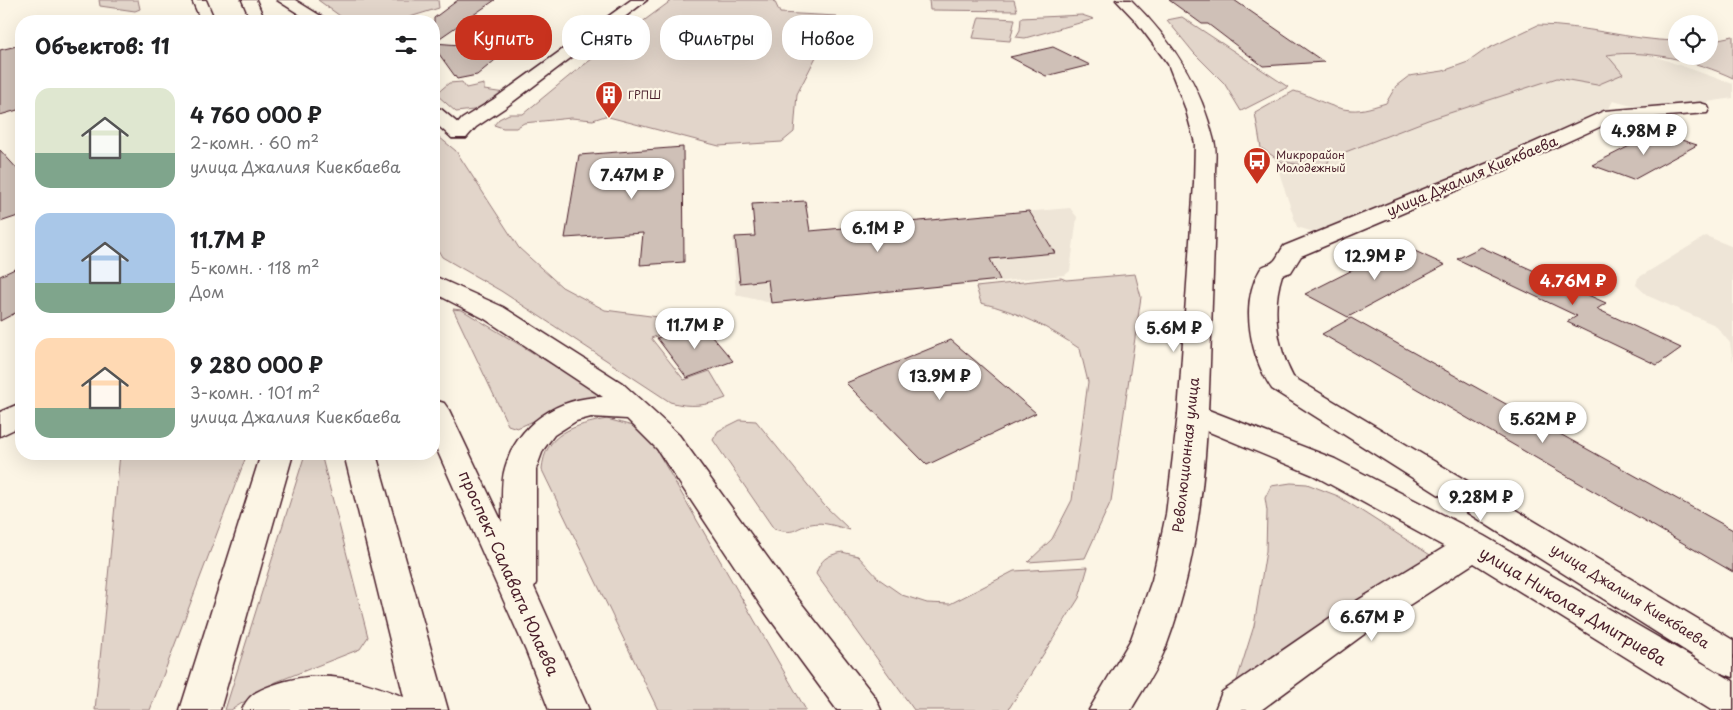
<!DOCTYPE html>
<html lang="ru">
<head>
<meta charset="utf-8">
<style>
	:root { --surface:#fff; --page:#f2f2f2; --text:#202124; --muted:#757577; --accent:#c8321e }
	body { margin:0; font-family:"Playpen Sans",sans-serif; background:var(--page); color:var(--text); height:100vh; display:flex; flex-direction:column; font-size:19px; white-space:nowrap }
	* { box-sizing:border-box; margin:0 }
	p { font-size:16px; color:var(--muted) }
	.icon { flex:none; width:28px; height:28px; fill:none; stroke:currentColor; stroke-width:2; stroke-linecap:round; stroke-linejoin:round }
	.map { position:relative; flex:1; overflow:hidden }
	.panel { position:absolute; left:15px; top:15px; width:425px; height:445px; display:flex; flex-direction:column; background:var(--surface); border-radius:20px; box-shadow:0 5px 20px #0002 }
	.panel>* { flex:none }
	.hud { position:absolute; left:455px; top:15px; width:475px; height:45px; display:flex; gap:10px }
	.controls { position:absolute; left:1668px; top:15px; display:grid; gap:10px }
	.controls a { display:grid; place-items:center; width:50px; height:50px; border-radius:50%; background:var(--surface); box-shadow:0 5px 20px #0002; font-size:25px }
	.price { position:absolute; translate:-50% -42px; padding:0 11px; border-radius:18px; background:#fff; color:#222; font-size:16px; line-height:32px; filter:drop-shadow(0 1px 2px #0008) }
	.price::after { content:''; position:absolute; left:50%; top:30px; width:15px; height:11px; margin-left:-8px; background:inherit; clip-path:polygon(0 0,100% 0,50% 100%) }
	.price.selected { background:var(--accent); color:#fff }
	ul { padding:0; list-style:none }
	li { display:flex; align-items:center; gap:15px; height:125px; padding:0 20px }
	li span { display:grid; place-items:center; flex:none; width:140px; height:100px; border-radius:15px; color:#555 }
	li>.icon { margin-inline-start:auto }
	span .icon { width:60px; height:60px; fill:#fffc; stroke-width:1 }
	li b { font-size:21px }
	h2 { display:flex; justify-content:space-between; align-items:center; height:60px; padding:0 20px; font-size:21px }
	.pill { padding:0 18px; border-radius:20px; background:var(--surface); box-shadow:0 5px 20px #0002; font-size:18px; line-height:45px }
	.pill.selected { background:var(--accent); color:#fff }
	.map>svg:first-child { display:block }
	.built { fill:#eee5d7 }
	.green { fill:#e2d5ca; stroke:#967a7a }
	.building { fill:#cfc0b7; stroke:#4a1f2b }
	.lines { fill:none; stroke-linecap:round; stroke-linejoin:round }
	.minor-casing { stroke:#4a1f2b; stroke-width:3 }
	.major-casing { stroke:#4a1f2b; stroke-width:3 }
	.minor { fill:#fcf5e5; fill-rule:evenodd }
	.major { fill:#fcf5e5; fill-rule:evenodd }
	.labels { text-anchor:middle; stroke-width:4.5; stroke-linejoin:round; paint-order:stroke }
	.far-poi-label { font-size:11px; fill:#4a1f2b; stroke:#fcf5e5; text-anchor:start }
	.street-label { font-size:14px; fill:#4a1f2b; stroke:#fcf5e5 }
	.near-street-label { font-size:16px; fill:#4a1f2b; stroke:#fcf5e5 }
</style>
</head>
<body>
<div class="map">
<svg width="1733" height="710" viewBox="0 0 1733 710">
	<rect width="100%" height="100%" fill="#fcf5e5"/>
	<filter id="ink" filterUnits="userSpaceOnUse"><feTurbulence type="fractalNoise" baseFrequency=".02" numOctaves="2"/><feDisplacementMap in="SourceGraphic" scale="10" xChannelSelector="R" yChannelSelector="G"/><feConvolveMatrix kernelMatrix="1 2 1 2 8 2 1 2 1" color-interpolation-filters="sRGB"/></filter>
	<g filter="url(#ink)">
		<!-- built -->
		<path class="built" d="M 1609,40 L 1733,84 L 1733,98 L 1651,111 L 1613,101 L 1605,115 L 1317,233 L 1297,227 L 1273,154 Z
			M 1070,208 L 1077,217 L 1070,271 L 1065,275 L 771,303 L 736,295 L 733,238 Z
			M 1706,236 L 1733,247 L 1733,362 L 1730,343 L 1715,325 L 1648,296 L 1636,285 L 1638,278 Z"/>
		<!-- green -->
		<path class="green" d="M 99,0 L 138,0 L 140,9 L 135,11 L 100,6 Z
			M 318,0 L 438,0 L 439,8 L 397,21 L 347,21 Z
			M 672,0 L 774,0 L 780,13 L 837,16 L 797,94 L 794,132 L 782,142 L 719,146 L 605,116 L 593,120 L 571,118 L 524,123 L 516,128 L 503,128 L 494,125 L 499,119 L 509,114 L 523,114 L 573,73 Z
			M 929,0 L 1014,0 L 1017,11 L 930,10 Z
			M 1082,15 L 1094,19 L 1025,38 L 1016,37 L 1020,30 L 1021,18 Z
			M 979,17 L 1015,19 L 1010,41 L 973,38 Z
			M 1182,17 L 1288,87 L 1241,111 L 1224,83 L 1194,53 L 1167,20 Z
			M 1538,25 C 1584,25 1630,40 1676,41 L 1676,56 L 1709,56 L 1709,41 L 1733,36 L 1733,78 C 1697,61 1646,49 1607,55 L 1623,74 L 1597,85 L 1557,78 L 1428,120 L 1330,158 L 1325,168 L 1282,162 L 1261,148 L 1255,113 L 1294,91 C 1313,96 1331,109 1351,110 C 1362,111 1376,106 1386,103 L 1396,86 L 1409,76 L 1443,71 L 1468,62 L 1485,50 Z
			M 462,82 L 466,88 L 484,84 L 484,90 L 505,93 L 482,109 L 456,112 L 436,94 L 449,83 Z
			M 434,133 L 456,151 L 519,248 L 562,287 L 605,310 L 696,322 L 651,338 L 684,380 L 710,371 L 726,398 C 706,406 690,408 670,402 L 501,291 L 442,257 L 434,243 Z
			M 1135,274 L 1141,297 L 1111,501 L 1085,558 L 1028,562 L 1052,539 L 1072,500 L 1088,382 L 1080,349 C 1050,328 1017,311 981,303 L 976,287 L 1061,278 L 1066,280 Z
			M 453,309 L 462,310 L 608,398 C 573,396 548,416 517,428 L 508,425 Z
			M 607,419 L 633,426 L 652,442 L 806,710 L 658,710 L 542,470 C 544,433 575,425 607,419 Z
			M 740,420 L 756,421 L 824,505 L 850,530 C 838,527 824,521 811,524 C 791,529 797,535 774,529 L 713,440 L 718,431 Z
			M 120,454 L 247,454 L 150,710 L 95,710 Z
			M 305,454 L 321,454 L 368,637 L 360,649 L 276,682 L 231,710 L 225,710 Z
			M 1291,483 L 1307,484 L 1338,496 L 1438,560 L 1232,696 L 1254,626 L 1266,551 L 1267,511 L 1265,498 L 1271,486 Z
			M 842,552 L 858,556 L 879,579 L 902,595 L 927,603 L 950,604 L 1014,571 L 1088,567 L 1079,598 L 1008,710 L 914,710 L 816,574 C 821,559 826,556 842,552 Z"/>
		<!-- building -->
		<path class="building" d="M 458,0 L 495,0 L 434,42 L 434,18 Z
			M 1169,0 L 1234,0 L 1324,62 L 1263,66 L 1208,24 L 1202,24 Z
			M 434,43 L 486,47 L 478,54 L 500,56 L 477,75 L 457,79 L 434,47 Z
			M 21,45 L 21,109 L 0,115 L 0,50 Z
			M 1053,47 L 1090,65 L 1046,76 L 1010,57 Z
			M 1657,132 L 1697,145 L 1633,180 L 1592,165 Z
			M 683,147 L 684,262 L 640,265 L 643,233 L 565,238 L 579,155 Z
			M 0,150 L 21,173 L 21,215 L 0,222 Z
			M 805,201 L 810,231 L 1029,211 L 1055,253 L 990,259 L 1000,280 L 771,303 L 768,280 L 740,283 L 735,237 L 755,236 L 752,204 Z
			M 1402,245 L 1445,265 L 1348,317 L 1305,294 Z
			M 1481,247 L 1606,303 L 1597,309 L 1681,348 L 1657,365 L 1567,322 L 1577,316 L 1457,259 Z
			M 21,266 L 21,310 L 0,321 L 0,276 Z
			M 1351,318 L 1733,530 L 1733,572 L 1322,334 Z
			M 701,323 L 733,361 L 687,378 L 657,338 Z
			M 951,340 L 1036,413 L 927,465 L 846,383 Z"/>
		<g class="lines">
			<defs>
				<path id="minor" d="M 631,0 L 647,0 L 506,107 L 476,127 L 466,138 L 452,138 L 449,134 L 462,119 L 494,99 Z
					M 1700,103 L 1707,105 L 1709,109 L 1707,113 L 1615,120 L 1507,169 L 1301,256 L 1291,272 L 1282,275 C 1271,309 1277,347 1293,377 L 1733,640 L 1733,677 L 1719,672 L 1272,389 C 1251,358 1239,304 1260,270 C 1263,264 1268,266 1273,262 C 1277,259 1280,251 1284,246 L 1493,161 L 1604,111 Z
					M 1193,404 L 1335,459 L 1484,536 L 1733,681 L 1733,710 L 1711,710 L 1474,563 L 1363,635 L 1261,710 L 1215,710 L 1222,692 L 1337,613 L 1445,547 L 1313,475 L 1183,421 L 1178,414 L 1183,407 Z"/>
				<path id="major" d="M 192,0 L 206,0 L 215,21 L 201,21 Z
					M 242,0 L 256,0 L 265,21 L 251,21 Z
					M 277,0 L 295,0 L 329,21 L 310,21 Z
					M 1116,0 L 1131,0 C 1172,40 1201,85 1214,141 C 1217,151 1215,162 1215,172 C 1216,206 1214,240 1213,274 C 1208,397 1211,526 1167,644 C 1159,667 1143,689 1131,710 L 1089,710 L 1131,639 L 1152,580 L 1166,514 L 1178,414 L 1194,183 L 1195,143 L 1185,107 L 1168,64 L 1135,20 Z
					M 434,107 L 441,109 L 466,130 L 469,134 L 466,138 L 452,138 L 434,122 Z
					M 434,276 L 503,307 L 622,383 L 679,435 L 791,590 L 875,697 L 881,710 L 837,710 L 765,612 L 657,449 L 627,419 L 591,417 L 576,421 L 554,435 L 543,450 L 536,469 L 536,583 L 534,587 L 589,710 L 549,710 L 526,651 L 434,443 L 434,400 L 444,403 L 449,410 L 502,522 C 503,505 500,484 505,468 C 517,424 558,397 603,397 L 485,319 L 434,293 Z
					M 21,403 L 21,426 L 0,436 L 0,412 Z
					M 261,454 L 293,454 L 220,710 L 180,710 Z
					M 344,454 L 376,454 L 448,710 L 242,710 C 249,694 257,691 273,685 C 320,668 360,679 404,697 Z"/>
			</defs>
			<!-- minor casing -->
			<use href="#minor" class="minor-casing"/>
			<!-- major casing -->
			<use href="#major" class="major-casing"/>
			<!-- minor -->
			<use href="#minor" class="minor"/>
			<!-- major -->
			<use href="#major" class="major"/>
		</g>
	</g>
	<!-- icons -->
	<defs>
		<symbol id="building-pin" viewBox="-11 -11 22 30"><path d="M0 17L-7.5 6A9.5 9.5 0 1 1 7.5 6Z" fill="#c8321e" stroke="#fcf5e5"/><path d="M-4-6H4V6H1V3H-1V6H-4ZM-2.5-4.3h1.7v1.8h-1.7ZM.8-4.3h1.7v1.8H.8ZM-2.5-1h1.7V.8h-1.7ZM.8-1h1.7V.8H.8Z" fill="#fff"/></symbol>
		<symbol id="bus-pin" viewBox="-11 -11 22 30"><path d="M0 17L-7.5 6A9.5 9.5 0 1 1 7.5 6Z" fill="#c8321e" stroke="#fcf5e5"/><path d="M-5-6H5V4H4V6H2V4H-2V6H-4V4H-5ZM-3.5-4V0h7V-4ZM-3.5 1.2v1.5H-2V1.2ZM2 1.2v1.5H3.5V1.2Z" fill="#fff"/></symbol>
	</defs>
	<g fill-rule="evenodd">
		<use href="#building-pin" x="593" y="79" width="32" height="43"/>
		<use href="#bus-pin" x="1241" y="145" width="32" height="43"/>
	</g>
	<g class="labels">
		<!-- far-poi labels -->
		<g class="far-poi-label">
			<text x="628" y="99">ГРПШ</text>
			<text x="1276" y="159">Микрорайон<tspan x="1276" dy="13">Молодежный</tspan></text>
		</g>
		<!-- street labels -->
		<g class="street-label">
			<text transform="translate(1472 176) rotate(-23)" y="5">улица Джалиля Киекбаева</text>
			<text transform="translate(1186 455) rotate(-84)" y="5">Революционная улица</text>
			<text transform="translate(1630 596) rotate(32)" y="5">улица Джалиля Киекбаева</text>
		</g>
		<!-- near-street labels -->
		<g class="near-street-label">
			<text transform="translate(509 573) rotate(66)" y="6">проспект Салавата Юлаева</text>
			<text transform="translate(1573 606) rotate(31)" y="6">улица Николая Дмитриева</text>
		</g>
	</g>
</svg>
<div class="controls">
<a><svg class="icon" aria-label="locate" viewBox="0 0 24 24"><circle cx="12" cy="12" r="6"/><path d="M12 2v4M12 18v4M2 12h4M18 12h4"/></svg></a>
</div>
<b class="price" style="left:1644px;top:156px">4.98M ₽</b>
<b class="price" style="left:632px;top:200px">7.47M ₽</b>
<b class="price" style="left:878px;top:253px">6.1M ₽</b>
<b class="price" style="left:1375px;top:281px">12.9M ₽</b>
<b class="price selected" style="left:1573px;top:306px">4.76M ₽</b>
<b class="price" style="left:695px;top:350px">11.7M ₽</b>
<b class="price" style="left:1174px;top:353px">5.6M ₽</b>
<b class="price" style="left:940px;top:401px">13.9M ₽</b>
<b class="price" style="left:1543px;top:444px">5.62M ₽</b>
<b class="price" style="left:1481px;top:522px">9.28M ₽</b>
<b class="price" style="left:1372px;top:642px">6.67M ₽</b>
<div class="hud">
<a class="pill selected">Купить</a>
<a class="pill">Снять</a>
<a class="pill">Фильтры</a>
<a class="pill">Новое</a>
</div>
<section class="panel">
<h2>Объектов: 11<svg class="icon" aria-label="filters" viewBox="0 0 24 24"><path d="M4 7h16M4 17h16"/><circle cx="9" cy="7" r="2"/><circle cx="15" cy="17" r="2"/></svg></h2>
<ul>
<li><span style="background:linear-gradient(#dfe7d0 65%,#7fa58c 0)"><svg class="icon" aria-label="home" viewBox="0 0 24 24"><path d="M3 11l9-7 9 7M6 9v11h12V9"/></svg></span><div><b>4 760 000 ₽</b><p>2-комн. · 60 m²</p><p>улица Джалиля Киекбаева</p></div></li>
<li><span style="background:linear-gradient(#a9c7e8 70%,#7fa58c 0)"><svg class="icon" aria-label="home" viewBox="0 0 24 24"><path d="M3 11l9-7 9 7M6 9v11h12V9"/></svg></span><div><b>11.7M ₽</b><p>5-комн. · 118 m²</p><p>Дом</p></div></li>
<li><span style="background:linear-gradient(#ffd9b3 70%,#7fa58c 0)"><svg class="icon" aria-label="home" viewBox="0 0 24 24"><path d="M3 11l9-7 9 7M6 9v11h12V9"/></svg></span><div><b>9 280 000 ₽</b><p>3-комн. · 101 m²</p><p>улица Джалиля Киекбаева</p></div></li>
</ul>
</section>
</div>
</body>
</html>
